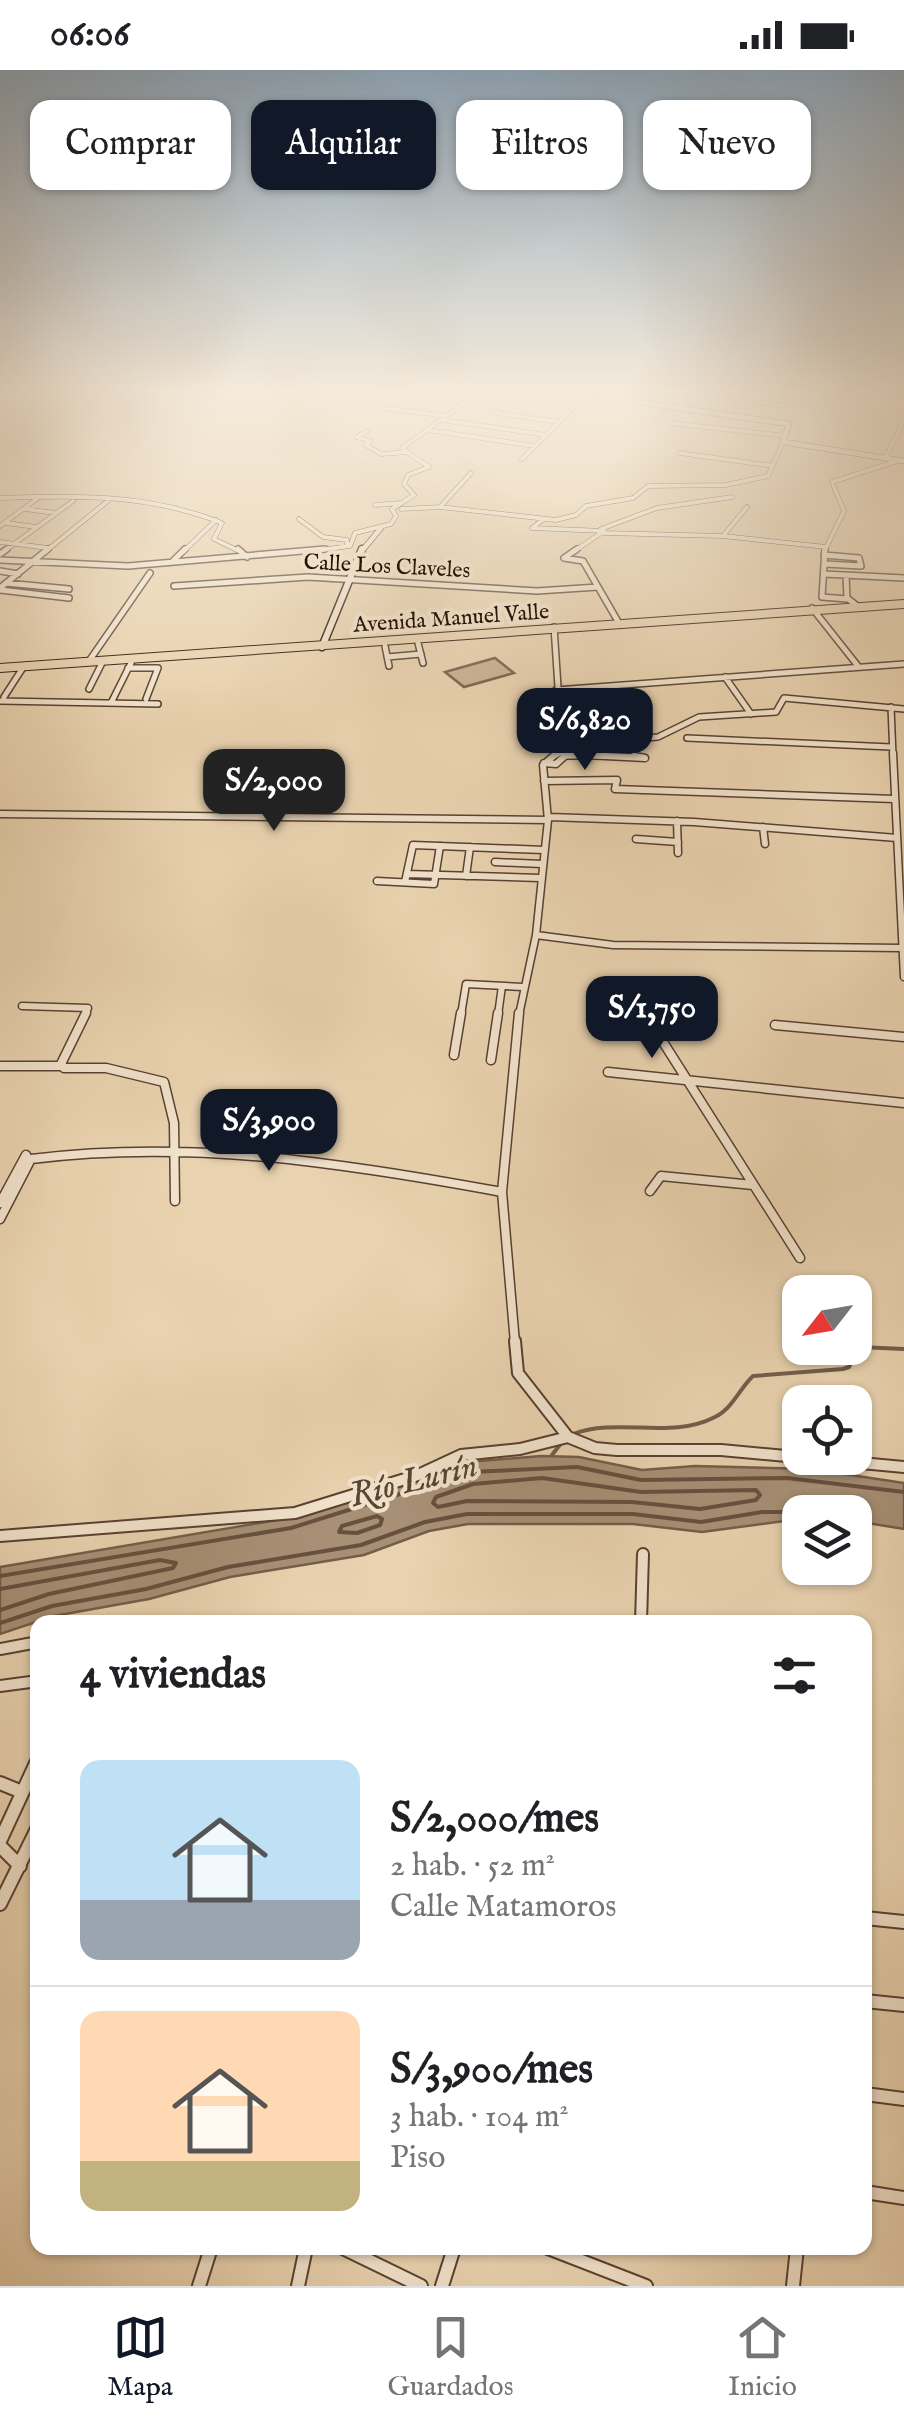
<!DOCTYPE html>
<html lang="es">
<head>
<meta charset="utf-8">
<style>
	:root { --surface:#fff; --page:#f2f2f2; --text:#202124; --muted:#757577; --line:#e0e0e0; --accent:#111827 }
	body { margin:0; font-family:"IM FELL English",serif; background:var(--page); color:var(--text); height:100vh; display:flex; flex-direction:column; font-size:38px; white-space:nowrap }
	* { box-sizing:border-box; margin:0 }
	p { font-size:32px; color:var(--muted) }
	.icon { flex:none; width:55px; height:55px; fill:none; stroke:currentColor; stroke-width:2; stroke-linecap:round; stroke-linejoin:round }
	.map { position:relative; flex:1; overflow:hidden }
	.drawer { position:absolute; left:30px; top:1545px; width:842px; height:640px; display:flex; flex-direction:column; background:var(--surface); border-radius:20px; box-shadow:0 2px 8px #0004 }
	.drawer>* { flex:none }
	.top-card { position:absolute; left:30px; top:30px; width:845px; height:90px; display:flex; gap:20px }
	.needle { width:65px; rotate:239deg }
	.fabs { position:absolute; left:782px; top:1205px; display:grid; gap:20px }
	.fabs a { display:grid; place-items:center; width:90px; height:90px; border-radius:20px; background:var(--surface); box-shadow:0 2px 8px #0004; font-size:50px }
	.price { position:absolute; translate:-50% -85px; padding:0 22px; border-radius:20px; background:var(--accent); color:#fff; font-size:32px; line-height:65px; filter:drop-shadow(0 2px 5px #0008) }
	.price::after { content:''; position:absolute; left:50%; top:60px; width:30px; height:22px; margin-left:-15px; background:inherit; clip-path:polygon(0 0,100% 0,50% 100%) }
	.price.active { background:#222; color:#fff }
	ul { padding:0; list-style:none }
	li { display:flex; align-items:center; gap:30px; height:250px; padding:0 50px }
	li+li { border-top:2px solid var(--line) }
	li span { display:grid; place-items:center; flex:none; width:280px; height:200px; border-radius:20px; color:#555 }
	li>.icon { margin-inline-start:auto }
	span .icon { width:120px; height:120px; fill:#fffc; stroke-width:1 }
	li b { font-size:42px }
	h2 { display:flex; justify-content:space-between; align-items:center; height:120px; padding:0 50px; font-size:42px }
	.pill { padding:0 35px; border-radius:20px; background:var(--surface); box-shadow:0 2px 8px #0004; font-size:35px; line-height:90px }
	.pill.active { background:var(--accent); color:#fff }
	.status { display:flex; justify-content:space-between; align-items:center; height:70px; padding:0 50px; background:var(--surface); direction:ltr }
	.status svg { height:28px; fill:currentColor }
	.menu { display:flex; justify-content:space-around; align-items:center; height:140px; border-top:2px solid var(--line); background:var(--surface); font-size:28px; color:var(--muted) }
	.menu a { display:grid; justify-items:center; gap:5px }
	.menu .active { color:var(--accent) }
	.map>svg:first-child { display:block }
	.green { fill:#c8b192; stroke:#78614c; stroke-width:2.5 }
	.water { fill:#a79076; stroke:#745d4a; stroke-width:2.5 }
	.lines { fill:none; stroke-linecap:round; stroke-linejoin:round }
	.shore { stroke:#68503e; stroke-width:4 }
	.stream { stroke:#745d4a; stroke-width:4 }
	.street-far5-casing { stroke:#584131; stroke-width:5 }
	.street-far4-casing { stroke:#584131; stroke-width:8 }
	.street-far3-casing { stroke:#584131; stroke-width:9 }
	.street-far2-casing { stroke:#584131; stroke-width:11 }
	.street-far1-casing { stroke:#584131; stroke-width:14 }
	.street-casing { stroke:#584131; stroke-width:16 }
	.secondary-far1-casing { stroke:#281107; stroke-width:6 }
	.secondary-casing { stroke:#281107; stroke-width:9 }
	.primary-casing { stroke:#281107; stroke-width:10 }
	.street-far5 { stroke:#f1e2cb; stroke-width:4 }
	.street-far4 { stroke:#f1e2cb; stroke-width:5 }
	.street-far3 { stroke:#f1e2cb; stroke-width:6 }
	.street-far2 { stroke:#f1e2cb; stroke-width:8 }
	.street-far1 { stroke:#f1e2cb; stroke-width:10 }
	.street { stroke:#f1e2cb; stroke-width:12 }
	.secondary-far1 { stroke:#f1e2cb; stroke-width:5 }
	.secondary { stroke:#f1e2cb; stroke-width:6 }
	.primary { stroke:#e9d2af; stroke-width:8 }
	.labels { text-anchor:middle; stroke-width:8; stroke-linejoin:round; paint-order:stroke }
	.far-street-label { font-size:22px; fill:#281107; stroke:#f1e2cb }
	.near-water-label { font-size:35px; font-style:italic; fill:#5b4433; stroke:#f1e2cb }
</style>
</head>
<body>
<div class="status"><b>06:06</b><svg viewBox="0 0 49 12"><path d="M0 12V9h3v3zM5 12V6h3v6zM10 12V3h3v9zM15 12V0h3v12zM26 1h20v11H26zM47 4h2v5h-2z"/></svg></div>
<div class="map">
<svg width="904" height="2216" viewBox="0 0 904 2216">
	<rect width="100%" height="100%" fill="#e9d2af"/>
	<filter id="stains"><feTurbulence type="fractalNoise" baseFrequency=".002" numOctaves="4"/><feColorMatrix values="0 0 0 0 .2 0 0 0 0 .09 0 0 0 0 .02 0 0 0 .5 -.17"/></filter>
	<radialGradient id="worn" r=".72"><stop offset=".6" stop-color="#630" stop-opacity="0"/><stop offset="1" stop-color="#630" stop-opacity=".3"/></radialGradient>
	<!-- green -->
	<path class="green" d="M 495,588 L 514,603 L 464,617 L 445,602 Z"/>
	<!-- water -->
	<path class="water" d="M 541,1386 L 579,1387 L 642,1400 L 695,1396 L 811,1399 L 904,1413 L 904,1459 L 855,1451 L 855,1442 L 800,1442 L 800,1449 L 702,1462 L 633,1454 L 468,1454 L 429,1461 L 364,1485 L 230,1507 L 149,1529 L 54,1546 L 0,1564 L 0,1497 L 289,1448 L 467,1392 Z"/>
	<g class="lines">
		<!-- shore -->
		<path class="shore" d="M 542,1408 L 641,1422 L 756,1420 L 760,1425 L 756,1430 L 700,1439 L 632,1432 L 467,1431 L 438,1437 L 433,1433 L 436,1427 L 473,1414 Z
			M 377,1446 L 382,1449 L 380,1455 L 357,1463 L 339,1462 L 342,1456 Z
			M 0,1506 L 291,1458 L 470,1402 L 577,1397 L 641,1410 L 787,1408 L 904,1422
			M 0,1519 L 160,1490 L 176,1493 L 173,1498 L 49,1524 L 0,1540
			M 0,1553 L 52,1536 L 146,1519 L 228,1497 L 361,1475 L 425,1452 L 467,1444 L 633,1444 L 701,1452 L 762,1442 L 806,1442"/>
		<!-- stream -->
		<path class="stream" d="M 573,1364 C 618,1347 671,1370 715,1347 C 732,1339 740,1318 753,1306 L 843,1299 L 849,1297 L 859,1277 L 904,1279
			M 552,1385 L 562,1372"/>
		<defs>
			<path id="street-far5" d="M 855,319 L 904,326
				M 693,322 L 783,336
				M 375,337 L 447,346
				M 678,338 L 695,320
				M 496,343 L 559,352
				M 442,350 L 546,365
				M 670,353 L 786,366
				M 428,360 L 534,376
				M 367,361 L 357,367 L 370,371 L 366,375 L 381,384 L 407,382
				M 407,382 L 402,378 L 483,319
				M 680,383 L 773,396
				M 885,388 L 904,351
				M 522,389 L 586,325
				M 0,428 C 76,425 150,424 222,453 L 214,469 L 241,482
				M 375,435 L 401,433
				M 440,437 L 471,403
				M 25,439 L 55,443
				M 401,439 L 440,437 L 556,450 L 576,445 L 586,436 L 633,428 L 648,416 L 726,415 L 768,406 L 783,372
				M 299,449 L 323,467 L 347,470 L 347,476
				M 544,449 L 532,458 L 604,461 L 573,482
				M 6,453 L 36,457
				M 0,456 L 38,428
				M 601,459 L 657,438 L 732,427
				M 604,463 L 723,466 L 826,477
				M 723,466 L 747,437
				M 0,472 L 48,478
				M 3,482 L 73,431
				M 45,482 L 109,430
				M 183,482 L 216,450
				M 305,482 L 350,476 L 355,463 L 391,454 L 396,446 L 392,439 L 414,425 L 404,414 L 408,405 L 429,397 L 407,382
				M 824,482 L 844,441 L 832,412 L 900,390"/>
			<path id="street-far4" d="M 238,479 L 247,487
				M 577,479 L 564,488 L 583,491 L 620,555
				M 825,479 L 822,527 L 847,529
				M 0,484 L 7,479
				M 824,485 L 859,488 L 861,496 L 825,494
				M 0,490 L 128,496 L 325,479
				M 173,491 L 185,479
				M 0,501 L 18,504
				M 824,504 L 904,508
				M 846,505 L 847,528 L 856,535
				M 6,513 L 69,519
				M 174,516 L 308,507 L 537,521 L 598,517
				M 0,518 L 48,479
				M 0,520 L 69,528
				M 812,538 L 858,596
				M 554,557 L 562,677
				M 418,573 L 423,593
				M 385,576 L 389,596
				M 387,587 L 421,584
				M 89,591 L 150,503
				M 128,598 L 158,598 L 146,629
				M 725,607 L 751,644
				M 89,619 L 102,593
				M 556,620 L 904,594
				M 4,627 L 24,596
				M 0,631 L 158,634
				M 111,633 L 132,591
				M 891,637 L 893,686
				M 687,668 L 891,677
				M 554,686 L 581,673 L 658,667 L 699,647 L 776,642 L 784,628 L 904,639
				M 565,686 L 606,686"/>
			<path id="street-far3" d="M 893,683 L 904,907
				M 544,693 L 556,694 L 567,684 L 645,688 L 634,686
				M 544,711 L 617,710 L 615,719 L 894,729
				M 0,744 L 548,750
				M 549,747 L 694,752 L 897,768
				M 677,751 L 678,783
				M 763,757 L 765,774
				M 636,769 L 678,772
				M 495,792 L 542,794
				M 407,804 L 540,808
				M 466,806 L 470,777
				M 377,811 L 434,814 L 440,776
				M 405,812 L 413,775 L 544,780
				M 536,865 L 613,875 L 902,878
				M 22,936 L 88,938 L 85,945
				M 461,945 L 466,914 L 522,917
				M 498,945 L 502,916
				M 519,945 L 536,865 L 548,750 L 543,695 L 557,683"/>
			<path id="street-far2" d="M 86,943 L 61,994 L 64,998 L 106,998 L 164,1012 L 174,1053 L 175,1131
				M 651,953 L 800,1188
				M 775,955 L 904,967
				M 454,985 L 461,943
				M 491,990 L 498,943
				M 0,996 L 61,996
				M 608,1002 L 904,1033
				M 650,1121 L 661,1106 L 753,1115
				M 0,1133 L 26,1085
				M 0,1149 L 31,1089 C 191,1069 344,1093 502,1122
				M 515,1273 L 502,1122 L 519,943"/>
			<path id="street-far1" d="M 515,1271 L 518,1303 L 568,1367
				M 0,1466 L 295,1443 L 418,1405 L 461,1385 L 520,1379 L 568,1367 L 595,1378 L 617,1380 L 721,1380 L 904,1397
				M 641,1552 L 643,1484
				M 0,1579 L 38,1572
				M 0,1616 L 38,1611"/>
			<path id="street" d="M 0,1713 L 22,1722
				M 0,1771 L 38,1689
				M 0,1776 L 20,1796
				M 0,1834 L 38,1757
				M 865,1848 L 904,1852
				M 865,1931 L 904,1935
				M 865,2024 L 904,2029
				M 865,2122 L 904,2128
				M 343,2178 L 421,2216
				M 548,2178 L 646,2216
				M 199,2216 L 211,2178
				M 298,2216 L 306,2178
				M 442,2216 L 454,2178
				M 793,2216 L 797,2178"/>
			<path id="secondary-far1" d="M 584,319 L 583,324 L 789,354 L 783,372 L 904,391
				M 361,482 L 381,458"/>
			<path id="secondary" d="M 322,577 L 362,479"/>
			<path id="primary" d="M 0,598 L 904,534"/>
		</defs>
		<!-- street-far5 casing -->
		<use href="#street-far5" class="street-far5-casing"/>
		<!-- street-far4 casing -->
		<use href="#street-far4" class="street-far4-casing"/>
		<!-- street-far3 casing -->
		<use href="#street-far3" class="street-far3-casing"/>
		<!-- street-far2 casing -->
		<use href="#street-far2" class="street-far2-casing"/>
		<!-- street-far1 casing -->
		<use href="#street-far1" class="street-far1-casing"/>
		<!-- street casing -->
		<use href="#street" class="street-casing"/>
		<!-- secondary-far1 casing -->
		<use href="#secondary-far1" class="secondary-far1-casing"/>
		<!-- secondary casing -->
		<use href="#secondary" class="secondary-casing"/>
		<!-- primary casing -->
		<use href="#primary" class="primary-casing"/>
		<!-- street-far5 -->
		<use href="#street-far5" class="street-far5"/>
		<!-- street-far4 -->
		<use href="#street-far4" class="street-far4"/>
		<!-- street-far3 -->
		<use href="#street-far3" class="street-far3"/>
		<!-- street-far2 -->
		<use href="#street-far2" class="street-far2"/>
		<!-- street-far1 -->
		<use href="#street-far1" class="street-far1"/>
		<!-- street -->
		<use href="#street" class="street"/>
		<!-- secondary-far1 -->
		<use href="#secondary-far1" class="secondary-far1"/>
		<!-- secondary -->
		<use href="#secondary" class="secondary"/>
		<!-- primary -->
		<use href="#primary" class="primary"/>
	</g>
	<!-- sky -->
	<linearGradient id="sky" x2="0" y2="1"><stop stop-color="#8ea6ba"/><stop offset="0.51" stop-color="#f5ebdb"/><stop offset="1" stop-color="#f5ebdb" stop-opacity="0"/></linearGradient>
	<rect width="904" height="629" fill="url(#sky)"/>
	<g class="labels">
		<!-- far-street labels -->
		<g class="far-street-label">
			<text transform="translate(387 495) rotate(3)" y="8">Calle Los Claveles</text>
			<text transform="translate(451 547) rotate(-4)" y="8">Avenida Manuel Valle</text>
		</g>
		<!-- near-water labels -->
		<g class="near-water-label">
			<text transform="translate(413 1409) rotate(-14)" y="12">Río Lurín</text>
		</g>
	</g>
	<rect width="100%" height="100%" filter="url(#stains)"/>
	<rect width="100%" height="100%" fill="url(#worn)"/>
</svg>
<div class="fabs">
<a><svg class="needle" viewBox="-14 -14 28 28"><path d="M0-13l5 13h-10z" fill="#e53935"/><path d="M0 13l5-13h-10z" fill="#757577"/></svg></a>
<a><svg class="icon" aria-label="locate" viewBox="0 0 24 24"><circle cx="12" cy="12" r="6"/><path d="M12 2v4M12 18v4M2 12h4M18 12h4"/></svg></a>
<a><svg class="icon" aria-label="layers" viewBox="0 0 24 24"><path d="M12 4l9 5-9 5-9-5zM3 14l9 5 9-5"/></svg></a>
</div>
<b class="price" style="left:585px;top:703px">S/6,820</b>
<b class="price active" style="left:274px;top:764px">S/2,000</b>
<b class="price" style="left:652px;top:991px">S/1,750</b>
<b class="price" style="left:269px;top:1104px">S/3,900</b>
<div class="top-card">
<a class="pill">Comprar</a>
<a class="pill active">Alquilar</a>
<a class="pill">Filtros</a>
<a class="pill">Nuevo</a>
</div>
<section class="drawer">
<h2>4 viviendas<svg class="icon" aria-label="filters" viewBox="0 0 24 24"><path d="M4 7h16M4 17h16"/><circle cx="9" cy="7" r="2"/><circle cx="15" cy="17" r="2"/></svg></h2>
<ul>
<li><span style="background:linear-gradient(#bfe0f5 70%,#9aa5b1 0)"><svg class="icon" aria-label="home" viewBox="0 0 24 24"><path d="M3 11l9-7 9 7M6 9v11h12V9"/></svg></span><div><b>S/2,000/mes</b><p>2 hab. · 52 m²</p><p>Calle Matamoros</p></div></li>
<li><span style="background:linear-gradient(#ffd9b3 75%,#c2b280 0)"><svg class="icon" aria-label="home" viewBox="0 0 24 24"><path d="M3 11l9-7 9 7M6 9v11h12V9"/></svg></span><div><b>S/3,900/mes</b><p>3 hab. · 104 m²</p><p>Piso</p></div></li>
</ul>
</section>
</div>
<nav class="menu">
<a class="active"><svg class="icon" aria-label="map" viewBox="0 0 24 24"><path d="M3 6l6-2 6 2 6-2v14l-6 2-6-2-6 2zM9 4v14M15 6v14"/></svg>Mapa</a>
<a><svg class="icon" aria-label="saved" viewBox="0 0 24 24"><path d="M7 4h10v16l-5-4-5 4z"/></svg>Guardados</a>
<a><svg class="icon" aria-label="home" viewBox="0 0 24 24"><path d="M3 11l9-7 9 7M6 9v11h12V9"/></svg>Inicio</a>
</nav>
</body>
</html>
